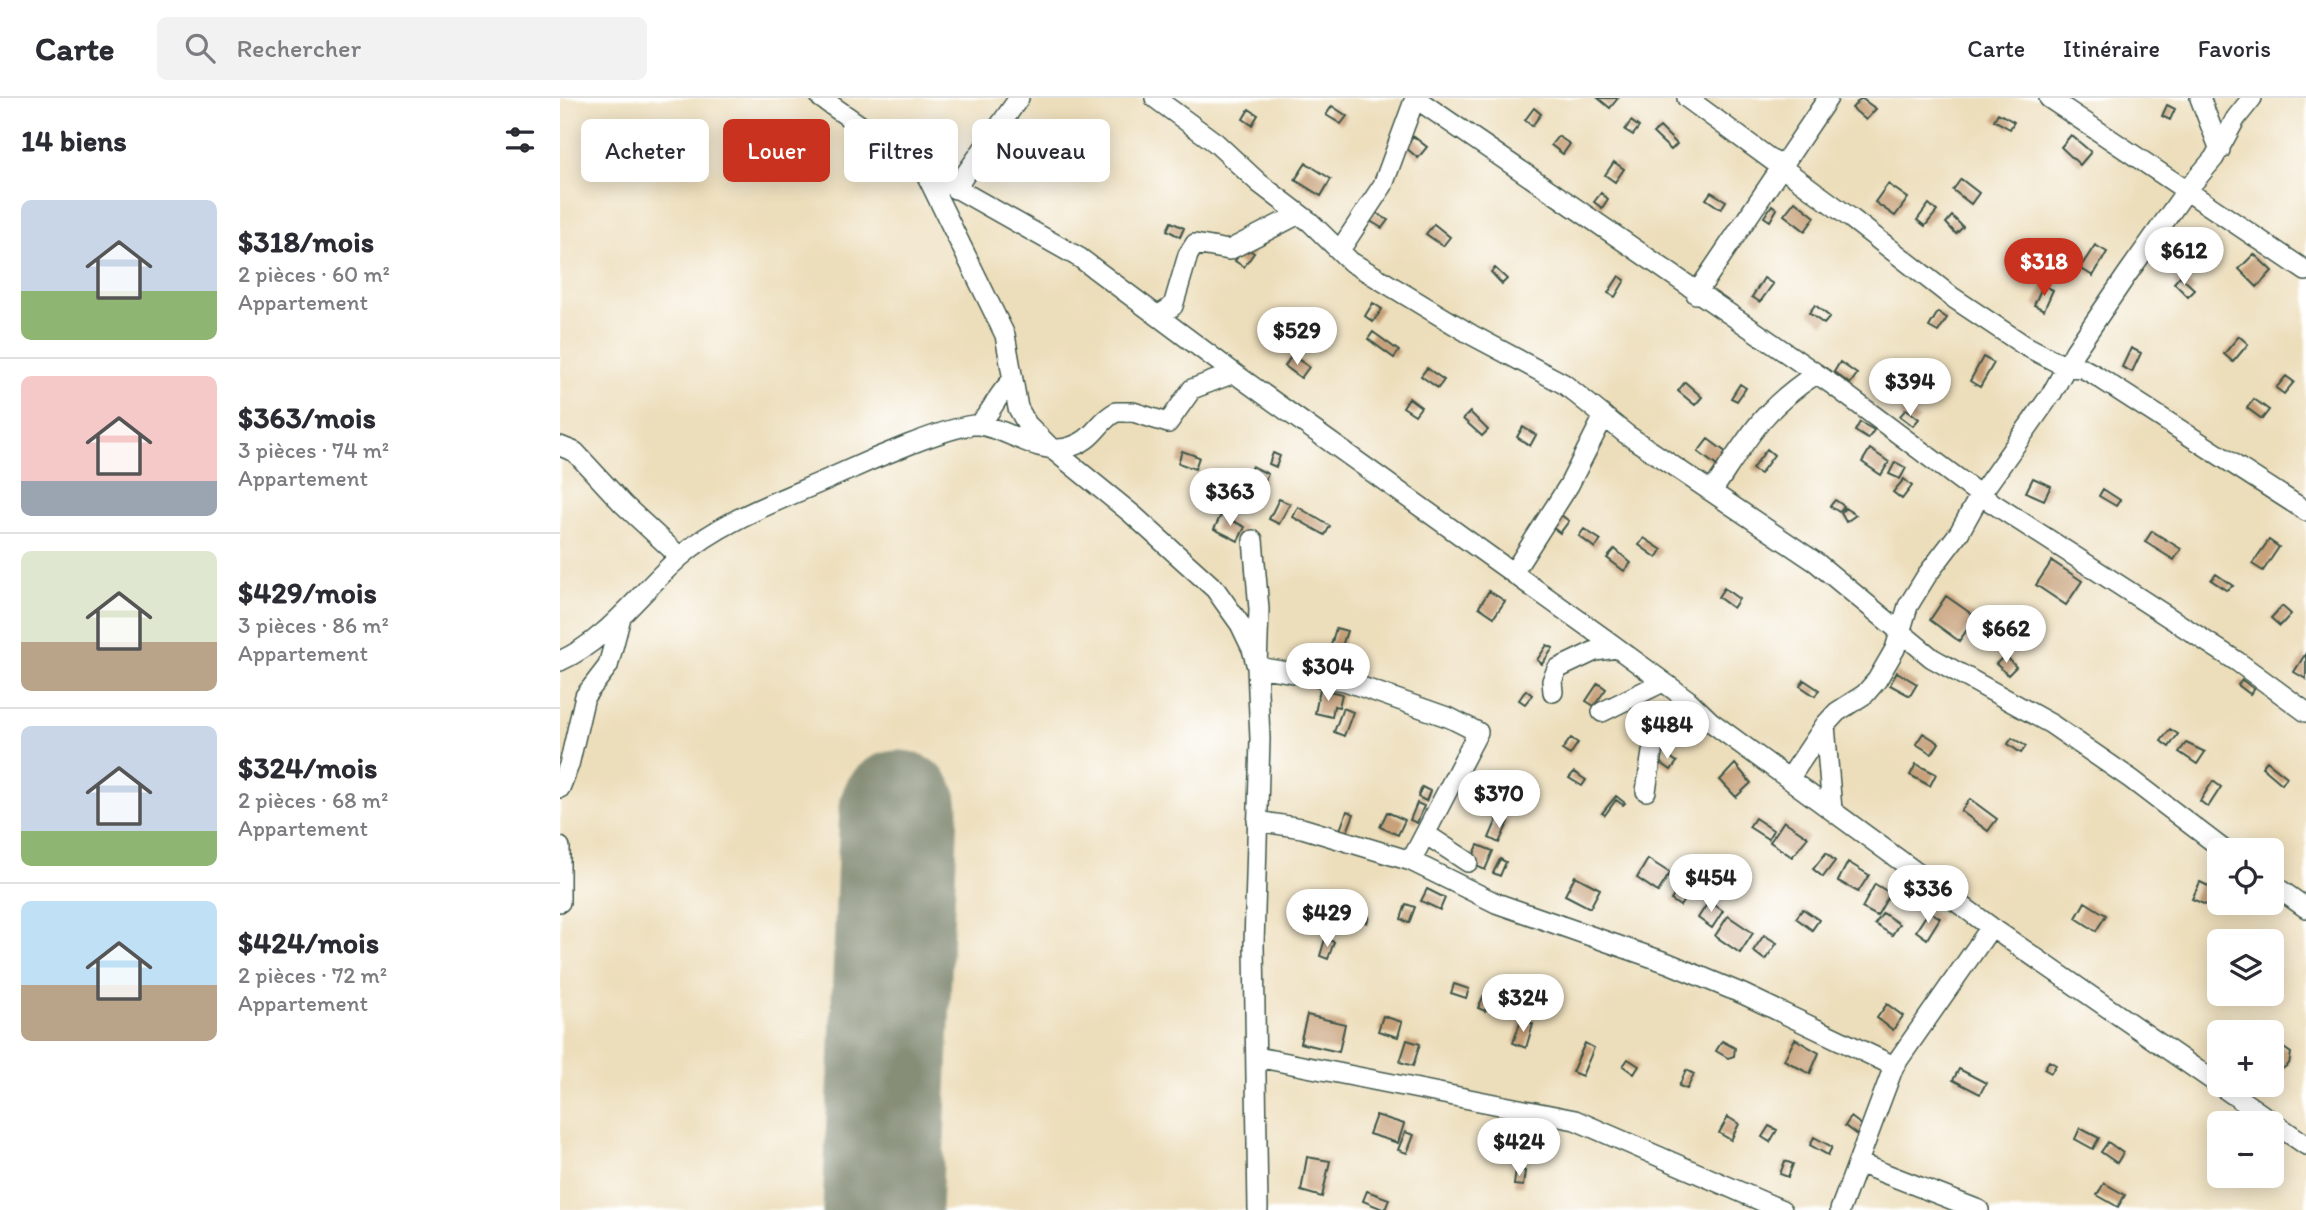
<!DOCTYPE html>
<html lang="fr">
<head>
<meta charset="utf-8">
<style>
	:root { --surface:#fff; --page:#f2f2f3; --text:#2b2b33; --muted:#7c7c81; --line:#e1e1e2; --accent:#c8321e }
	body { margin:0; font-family:Itim,sans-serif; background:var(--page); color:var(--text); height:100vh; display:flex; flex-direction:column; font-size:26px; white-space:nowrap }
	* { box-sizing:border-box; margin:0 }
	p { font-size:23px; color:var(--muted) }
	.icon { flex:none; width:38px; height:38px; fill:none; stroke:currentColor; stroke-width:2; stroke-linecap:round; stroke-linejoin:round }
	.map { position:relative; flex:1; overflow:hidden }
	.details { display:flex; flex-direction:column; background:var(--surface); width:560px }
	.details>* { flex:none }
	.top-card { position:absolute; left:21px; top:21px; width:665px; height:63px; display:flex; gap:14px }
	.buttons { position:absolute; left:1647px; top:740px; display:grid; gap:14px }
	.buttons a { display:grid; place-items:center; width:77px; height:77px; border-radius:10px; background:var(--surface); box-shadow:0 4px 18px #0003; font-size:35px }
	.price { position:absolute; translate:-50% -60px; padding:0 16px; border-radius:24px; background:#fff; color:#222; font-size:23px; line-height:46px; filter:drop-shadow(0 2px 4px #0008) }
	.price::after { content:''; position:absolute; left:50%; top:42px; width:21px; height:16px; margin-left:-10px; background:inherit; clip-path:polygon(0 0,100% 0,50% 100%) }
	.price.active { background:var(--accent); color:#fff }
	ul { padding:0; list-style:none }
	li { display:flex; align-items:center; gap:21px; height:175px; padding:0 21px }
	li+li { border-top:2px solid var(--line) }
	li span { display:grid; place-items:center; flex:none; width:196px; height:140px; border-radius:10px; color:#555 }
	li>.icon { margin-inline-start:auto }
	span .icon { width:84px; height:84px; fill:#fffc; stroke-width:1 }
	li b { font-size:30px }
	h2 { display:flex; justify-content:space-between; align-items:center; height:84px; padding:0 21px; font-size:30px }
	.tag { padding:0 24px; border-radius:10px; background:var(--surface); box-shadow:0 4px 18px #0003; font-size:24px; line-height:63px }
	.tag.active { background:var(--accent); color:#fff }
	header { display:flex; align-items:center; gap:42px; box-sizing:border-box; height:98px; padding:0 35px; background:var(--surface); border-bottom:2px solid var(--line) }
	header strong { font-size:33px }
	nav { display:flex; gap:38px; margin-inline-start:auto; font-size:24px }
	.search { width:490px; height:63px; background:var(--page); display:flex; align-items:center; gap:18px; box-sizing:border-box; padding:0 24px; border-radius:10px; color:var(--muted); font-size:26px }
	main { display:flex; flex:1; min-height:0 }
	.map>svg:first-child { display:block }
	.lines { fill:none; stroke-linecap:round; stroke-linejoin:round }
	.runway { stroke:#868e78; stroke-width:119 }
	.building { fill:#c8a17a }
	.minor-casing { stroke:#3e5548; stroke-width:22 }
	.minor { stroke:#fff; stroke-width:19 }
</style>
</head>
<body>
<header>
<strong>Carte</strong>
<div class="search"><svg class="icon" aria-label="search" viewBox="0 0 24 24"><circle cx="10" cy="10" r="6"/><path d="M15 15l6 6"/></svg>Rechercher</div>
<nav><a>Carte</a><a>Itinéraire</a><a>Favoris</a></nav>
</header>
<main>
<section class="details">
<h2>14 biens<svg class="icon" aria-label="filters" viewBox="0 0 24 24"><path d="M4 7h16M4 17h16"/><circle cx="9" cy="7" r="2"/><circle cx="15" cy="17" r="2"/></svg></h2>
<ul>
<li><span style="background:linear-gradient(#c9d6e8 65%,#8fb573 0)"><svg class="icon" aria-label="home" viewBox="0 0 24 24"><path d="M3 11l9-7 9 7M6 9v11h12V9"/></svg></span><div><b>$318/mois</b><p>2 pièces · 60 m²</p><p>Appartement</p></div></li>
<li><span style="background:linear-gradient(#f6c9c9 75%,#9aa5b1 0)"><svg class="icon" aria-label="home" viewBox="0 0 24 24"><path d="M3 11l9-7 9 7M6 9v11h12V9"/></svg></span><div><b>$363/mois</b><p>3 pièces · 74 m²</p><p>Appartement</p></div></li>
<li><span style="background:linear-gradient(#dfe7d0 65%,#b9a48a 0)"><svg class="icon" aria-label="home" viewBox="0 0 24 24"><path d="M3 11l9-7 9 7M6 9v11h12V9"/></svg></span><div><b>$429/mois</b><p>3 pièces · 86 m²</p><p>Appartement</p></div></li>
<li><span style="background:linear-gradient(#c9d6e8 75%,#8fb573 0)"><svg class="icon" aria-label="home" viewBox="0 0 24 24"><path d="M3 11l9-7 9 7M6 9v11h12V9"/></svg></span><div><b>$324/mois</b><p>2 pièces · 68 m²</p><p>Appartement</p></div></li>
<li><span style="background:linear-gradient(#bfe0f5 60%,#b9a48a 0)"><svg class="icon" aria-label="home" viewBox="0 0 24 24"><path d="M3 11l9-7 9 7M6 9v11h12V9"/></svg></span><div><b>$424/mois</b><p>2 pièces · 72 m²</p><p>Appartement</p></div></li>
</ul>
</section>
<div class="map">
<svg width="1746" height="1112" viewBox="0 0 1746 1112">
	<rect width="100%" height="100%" fill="#fff"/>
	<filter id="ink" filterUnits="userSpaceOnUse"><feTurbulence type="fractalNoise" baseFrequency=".0143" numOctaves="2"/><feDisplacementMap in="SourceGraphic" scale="14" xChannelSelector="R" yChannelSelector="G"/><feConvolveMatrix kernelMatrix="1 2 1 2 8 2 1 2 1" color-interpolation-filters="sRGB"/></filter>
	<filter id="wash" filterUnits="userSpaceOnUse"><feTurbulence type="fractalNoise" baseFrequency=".00686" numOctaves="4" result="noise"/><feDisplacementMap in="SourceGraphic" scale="28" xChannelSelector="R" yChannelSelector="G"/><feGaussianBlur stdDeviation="1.57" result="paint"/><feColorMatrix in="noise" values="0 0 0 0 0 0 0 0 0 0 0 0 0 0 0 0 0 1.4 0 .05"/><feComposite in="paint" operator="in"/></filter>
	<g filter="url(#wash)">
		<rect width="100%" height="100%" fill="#eddebb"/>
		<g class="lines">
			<!-- runway -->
			<path class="runway" d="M 322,1112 L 339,712"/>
		</g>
		<g id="blocks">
			<!-- building -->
			<path class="building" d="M 1038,0 L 1058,0 L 1050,10 Z
				M 1301,0 L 1316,11 L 1306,22 L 1292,10 Z
				M 1607,7 L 1615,11 L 1610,22 L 1602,18 Z
				M 772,8 L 787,18 L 781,26 L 766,17 Z
				M 974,10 L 981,16 L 972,28 L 965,22 Z
				M 689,11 L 698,17 L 692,27 L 683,21 Z
				M 1438,15 L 1454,24 L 1450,31 L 1434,22 Z
				M 1071,23 L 1079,29 L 1073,37 L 1065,32 Z
				M 1100,29 L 1117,46 L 1111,52 L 1093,35 Z
				M 1511,37 L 1531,54 L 1520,67 L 1501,49 Z
				M 853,38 L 867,49 L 858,60 L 845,49 Z
				M 998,38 L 1010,46 L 1003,56 L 991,47 Z
				M 1054,64 L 1064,71 L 1055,84 L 1045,77 Z
				M 746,65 L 771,81 L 761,98 L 735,82 Z
				M 1401,81 L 1419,95 L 1411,106 L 1393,92 Z
				M 1328,86 L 1348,100 L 1335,118 L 1315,104 Z
				M 1151,94 L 1166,103 L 1161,111 L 1146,101 Z
				M 1041,95 L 1048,101 L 1042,110 L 1034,104 Z
				M 1235,103 L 1255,119 L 1245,133 L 1224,117 Z
				M 1369,106 L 1377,113 L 1365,128 L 1357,122 Z
				M 1212,107 L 1217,111 L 1210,123 L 1204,119 Z
				M 810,111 L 828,122 L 822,130 L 805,120 Z
				M 1392,118 L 1403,129 L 1396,136 L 1386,125 Z
				M 611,124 L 624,130 L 620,139 L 607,132 Z
				M 874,126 L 890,139 L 883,148 L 866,136 Z
				M 1535,147 L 1547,154 L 1533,178 L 1520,170 Z
				M 684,149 L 694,155 L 684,169 L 675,163 Z
				M 1694,156 L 1712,173 L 1697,189 L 1679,171 Z
				M 935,170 L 947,181 L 942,186 L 931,174 Z
				M 1059,178 L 1065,182 L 1055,199 L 1048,195 Z
				M 1620,178 L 1635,192 L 1628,199 L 1614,185 Z
				M 1204,180 L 1213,186 L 1200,204 L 1192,199 Z
				M 1483,187 L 1493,192 L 1484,212 L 1474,207 Z
				M 813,205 L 822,211 L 813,224 L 805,218 Z
				M 1255,207 L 1270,219 L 1264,226 L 1249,215 Z
				M 1378,214 L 1387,220 L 1378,234 L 1369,229 Z
				M 813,234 L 839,253 L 834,260 L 808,241 Z
				M 1679,238 L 1688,246 L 1673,264 L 1664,256 Z
				M 1571,250 L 1581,255 L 1572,274 L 1562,269 Z
				M 732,257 L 749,269 L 741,280 L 725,268 Z
				M 1423,259 L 1434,265 L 1420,289 L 1410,283 Z
				M 1280,264 L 1297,276 L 1290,286 L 1274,274 Z
				M 867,270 L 884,282 L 878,290 L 861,278 Z
				M 1364,270 L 1379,283 L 1372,292 L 1356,279 Z
				M 1726,278 L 1734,284 L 1724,296 L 1716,290 Z
				M 1125,284 L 1142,299 L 1135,307 L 1118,293 Z
				M 1180,286 L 1186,290 L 1177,303 L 1171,300 Z
				M 849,300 L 861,309 L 855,317 L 843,309 Z
				M 1694,301 L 1709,312 L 1702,321 L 1687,310 Z
				M 1346,311 L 1359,321 L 1353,328 L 1340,318 Z
				M 910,314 L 928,332 L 922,338 L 903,321 Z
				M 1300,324 L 1314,332 L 1308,341 L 1295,333 Z
				M 963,329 L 976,337 L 970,348 L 957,339 Z
				M 1148,341 L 1167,355 L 1157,368 L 1138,354 Z
				M 1207,351 L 1214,357 L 1200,376 L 1192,371 Z
				M 1310,351 L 1329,364 L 1321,377 L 1302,364 Z
				M 622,353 L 639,359 L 635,371 L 618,365 Z
				M 713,355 L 720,358 L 716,369 L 709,366 Z
				M 1335,364 L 1346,370 L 1340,381 L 1329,376 Z
				M 692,368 L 708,376 L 704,385 L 688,377 Z
				M 1473,380 L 1491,388 L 1484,402 L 1466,394 Z
				M 1344,381 L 1352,388 L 1342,401 L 1333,394 Z
				M 677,390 L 691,400 L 686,408 L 671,399 Z
				M 1543,391 L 1560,402 L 1556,408 L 1539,398 Z
				M 719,401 L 730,406 L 719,426 L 709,421 Z
				M 1275,402 L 1284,408 L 1279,414 L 1270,408 Z
				M 738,409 L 770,428 L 765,437 L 733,419 Z
				M 1285,410 L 1296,417 L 1286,424 L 1281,415 Z
				M 661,417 L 685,429 L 678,443 L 654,431 Z
				M 1001,417 L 1009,423 L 1000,435 L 992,429 Z
				M 1024,431 L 1041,442 L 1035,450 L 1019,438 Z
				M 1592,433 L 1621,451 L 1614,462 L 1585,444 Z
				M 1084,440 L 1102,452 L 1097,460 L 1079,447 Z
				M 1709,442 L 1719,449 L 1703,473 L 1692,466 Z
				M 1055,451 L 1071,465 L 1064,473 L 1047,460 Z
				M 1492,463 L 1522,483 L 1506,507 L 1476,487 Z
				M 1656,476 L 1673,488 L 1666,492 L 1651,482 Z
				M 1164,490 L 1179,501 L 1173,510 L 1158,499 Z
				M 929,493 L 945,503 L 934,519 L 919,509 Z
				M 1386,498 L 1416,519 L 1399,543 L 1370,522 Z
				M 1722,508 L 1731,516 L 1720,528 L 1711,520 Z
				M 776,530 L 787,533 L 780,554 L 770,551 Z
				M 987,547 L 993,550 L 982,566 L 977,562 Z
				M 1746,555 L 1746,581 L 1734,574 Z
				M 749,557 L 758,559 L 755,569 L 746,567 Z
				M 1445,557 L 1456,569 L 1448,577 L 1436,566 Z
				M 1337,574 L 1357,586 L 1350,598 L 1330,587 Z
				M 1244,582 L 1259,592 L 1255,598 L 1240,588 Z
				M 1682,582 L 1694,591 L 1690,596 L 1678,587 Z
				M 1038,585 L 1046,591 L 1034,608 L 1026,603 Z
				M 760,591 L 782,596 L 779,609 L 774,608 L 772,619 L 755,615 Z
				M 966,592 L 972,597 L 965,606 L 959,602 Z
				M 783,610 L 793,614 L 784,638 L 774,634 Z
				M 1610,631 L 1618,636 L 1609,649 L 1601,643 Z
				M 1363,635 L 1379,645 L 1372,656 L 1356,646 Z
				M 1011,640 L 1018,645 L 1010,657 L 1002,652 Z
				M 1452,640 L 1466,648 L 1461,655 L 1448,646 Z
				M 1626,645 L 1645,654 L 1637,666 L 1619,654 Z
				M 1103,654 L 1117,664 L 1111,672 L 1097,662 Z
				M 1707,663 L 1727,679 L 1722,686 L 1702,669 Z
				M 1175,666 L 1191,685 L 1176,699 L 1160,682 Z
				M 1356,666 L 1376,676 L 1370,688 L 1350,677 Z
				M 1014,674 L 1026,682 L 1022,688 L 1009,680 Z
				M 1653,683 L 1661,689 L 1648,709 L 1640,703 Z
				M 862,689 L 870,693 L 866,703 L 858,699 Z
				M 1056,698 L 1065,705 L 1063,707 L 1056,702 L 1045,717 L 1042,715 Z
				M 1410,701 L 1437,721 L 1428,733 L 1401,713 Z
				M 857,705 L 864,708 L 857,725 L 850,722 Z
				M 787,713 L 794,716 L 787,734 L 780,732 Z
				M 827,714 L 845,722 L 838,737 L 820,729 Z
				M 938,719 L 949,723 L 939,745 L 929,740 Z
				M 1195,720 L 1213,732 L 1208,741 L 1189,729 Z
				M 1224,723 L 1248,739 L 1232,759 L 1210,744 Z
				M 918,747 L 933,753 L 925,772 L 910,765 Z
				M 1266,755 L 1275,763 L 1263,779 L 1253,771 Z
				M 940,761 L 946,764 L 940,778 L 933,775 Z
				M 1088,761 L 1110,775 L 1098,794 L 1077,780 Z
				M 1288,764 L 1309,777 L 1298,794 L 1278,783 Z
				M 1178,766 L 1187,772 L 1177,786 L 1169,779 Z
				M 1015,778 L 1040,791 L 1030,810 L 1005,797 Z
				M 1125,781 L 1135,787 L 1120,808 L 1111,802 Z
				M 1640,784 L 1659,793 L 1653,810 L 1632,801 Z
				M 1315,786 L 1330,795 L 1317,818 L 1302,810 Z
				M 867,791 L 885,800 L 880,812 L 861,803 Z
				M 1149,803 L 1163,813 L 1152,830 L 1138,820 Z
				M 1525,804 L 1546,817 L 1536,833 L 1516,820 Z
				M 846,806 L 855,809 L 849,825 L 841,821 Z
				M 790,811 L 809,818 L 807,825 L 787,817 Z
				M 1243,811 L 1259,822 L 1252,832 L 1236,820 Z
				M 1369,813 L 1380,820 L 1367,841 L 1356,833 Z
				M 1323,815 L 1339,826 L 1332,837 L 1315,826 Z
				M 1168,818 L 1193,835 L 1180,855 L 1155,838 Z
				M 1204,837 L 1217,845 L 1205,862 L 1193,853 Z
				M 765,841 L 774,844 L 768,861 L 760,858 Z
				M 894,886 L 909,891 L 906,900 L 891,895 Z
				M 938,891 L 957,899 L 952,911 L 933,904 Z
				M 923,899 L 930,901 L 925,913 L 918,910 Z
				M 1327,906 L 1343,918 L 1333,932 L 1317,920 Z
				M 747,917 L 785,926 L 779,954 L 740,945 Z
				M 823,918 L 842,924 L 838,939 L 818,933 Z
				M 961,922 L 973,926 L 966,950 L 953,945 Z
				M 1235,941 L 1259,955 L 1250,976 L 1224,962 Z
				M 847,942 L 860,946 L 853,968 L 840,964 Z
				M 1712,942 L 1731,955 L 1729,966 L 1718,974 L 1712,970 Z
				M 1162,943 L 1175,950 L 1174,958 L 1168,960 L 1156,953 Z
				M 1025,945 L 1034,950 L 1022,978 L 1012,974 Z
				M 1068,961 L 1079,968 L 1074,976 L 1063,968 Z
				M 1489,963 L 1496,967 L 1491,975 L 1484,971 Z
				M 1399,971 L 1426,985 L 1420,996 L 1393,982 Z
				M 1126,972 L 1134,976 L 1127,991 L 1119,988 Z
				M 816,1017 L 844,1026 L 838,1045 L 809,1036 Z
				M 1168,1019 L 1179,1026 L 1171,1042 L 1159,1035 Z
				M 1291,1019 L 1307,1031 L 1301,1040 L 1285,1028 Z
				M 1209,1028 L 1217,1032 L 1210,1044 L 1202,1039 Z
				M 1520,1030 L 1539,1040 L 1533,1051 L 1515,1041 Z
				M 845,1034 L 854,1037 L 847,1055 L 838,1052 Z
				M 1254,1039 L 1272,1049 L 1268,1057 L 1250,1047 Z
				M 1548,1044 L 1563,1055 L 1557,1065 L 1541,1054 Z
				M 747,1059 L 770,1063 L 762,1099 L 741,1093 Z
				M 1225,1063 L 1233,1066 L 1228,1079 L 1220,1076 Z
				M 956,1071 L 965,1073 L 963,1088 L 954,1087 Z
				M 1544,1085 L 1565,1097 L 1558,1109 L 1537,1097 Z
				M 807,1093 L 829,1101 L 825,1112 L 803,1103 Z"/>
		</g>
	</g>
	<g filter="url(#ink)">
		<use href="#blocks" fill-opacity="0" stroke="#3e5548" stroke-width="2"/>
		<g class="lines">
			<defs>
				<path id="minor" d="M 261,0 L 364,72 L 520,160 L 674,275 L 1045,541 L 1128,602 L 1151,624 L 1431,829 L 1746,1047
					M 595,0 L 656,45 L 699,85 L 750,124 L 791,164 L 912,237 L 1004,286 L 1066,336 L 1257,465 L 1372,560 L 1491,626 L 1571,681 L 1664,752
					M 855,0 L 1273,287 L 1420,397 L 1678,564 L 1746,614
					M 1127,0 L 1292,121 L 1392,199 L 1464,247 L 1506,269 L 1522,270 L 1535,277 L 1746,413
					M 1489,0 L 1746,173
					M 1640,0 L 1660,52
					M 364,72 L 445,237 L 458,310 L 467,326 L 492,351 L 572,416 L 655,491 L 680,526 L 692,551 L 697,569 L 700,641 L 694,847 L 698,1112
					M 395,91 L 459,0
					M 780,152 L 823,87 L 855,0
					M 1136,196 L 1268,0
					M 598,218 L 613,208 L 628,157 L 635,146 L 669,152 L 739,116
					M 418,327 C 433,314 437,295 453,282
					M 0,348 L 15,354 L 63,406 L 120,459
					M 1153,392 C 1188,340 1202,311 1256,276
					M 693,442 L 699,511 L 697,569 L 785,583 L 890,620 L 918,634 L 851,763
					M 953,475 L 1009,387 L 1044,318
					M 0,563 C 49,541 80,494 120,459 C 163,421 224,401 275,378 C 301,366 396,324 420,327 C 448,331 477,356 506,350 C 536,343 536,324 556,314 L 573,314 L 608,325 L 632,291 L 674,275
					M 993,594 L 992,583 L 997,571 L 1035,553 L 1057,550
					M 1042,614 L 1103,584
					M 1265,627 L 1272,712
					M 1229,681 L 1265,627 L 1277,614 L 1305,596 L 1317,582 L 1335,551 L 1348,508 L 1367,477 L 1399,435 L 1420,397 L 1492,295 L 1515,253 L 1566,178 L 1626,93 L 1654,60 L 1676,20 L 1692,0
					M 0,690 L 9,667 L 25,598 L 48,568 L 61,519
					M 1086,693 L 1093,648 L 1128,602
					M 697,723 L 742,730 L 851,763 L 936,805 L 1108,865 L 1183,896 L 1334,968
					M 867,737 L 908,764
					M 0,749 L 0,804
					M 1712,786 L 1746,810
					M 697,959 L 1015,1022 L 1222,1112
					M 1298,1065 L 1419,1112
					M 1280,1112 L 1334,968 L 1431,829"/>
			</defs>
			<!-- minor casing -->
			<use href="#minor" class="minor-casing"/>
			<!-- minor -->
			<use href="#minor" class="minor"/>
		</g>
	</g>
</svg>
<div class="buttons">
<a><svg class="icon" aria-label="locate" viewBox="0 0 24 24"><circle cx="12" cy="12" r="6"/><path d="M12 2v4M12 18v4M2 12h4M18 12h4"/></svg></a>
<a><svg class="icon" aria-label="layers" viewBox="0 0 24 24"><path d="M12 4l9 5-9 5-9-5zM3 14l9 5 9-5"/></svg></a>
<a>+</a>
<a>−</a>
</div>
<b class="price" style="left:1624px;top:189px">$612</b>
<b class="price active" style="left:1484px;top:200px">$318</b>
<b class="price" style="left:737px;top:269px">$529</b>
<b class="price" style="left:1350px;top:320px">$394</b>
<b class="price" style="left:670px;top:430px">$363</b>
<b class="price" style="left:1446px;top:567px">$662</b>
<b class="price" style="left:768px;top:605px">$304</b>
<b class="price" style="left:1107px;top:663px">$484</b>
<b class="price" style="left:939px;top:732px">$370</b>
<b class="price" style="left:1151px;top:816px">$454</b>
<b class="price" style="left:1368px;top:827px">$336</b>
<b class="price" style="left:767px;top:851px">$429</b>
<b class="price" style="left:963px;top:936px">$324</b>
<b class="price" style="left:959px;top:1080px">$424</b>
<div class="top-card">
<a class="tag">Acheter</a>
<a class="tag active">Louer</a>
<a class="tag">Filtres</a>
<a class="tag">Nouveau</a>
</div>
</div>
</main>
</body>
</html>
